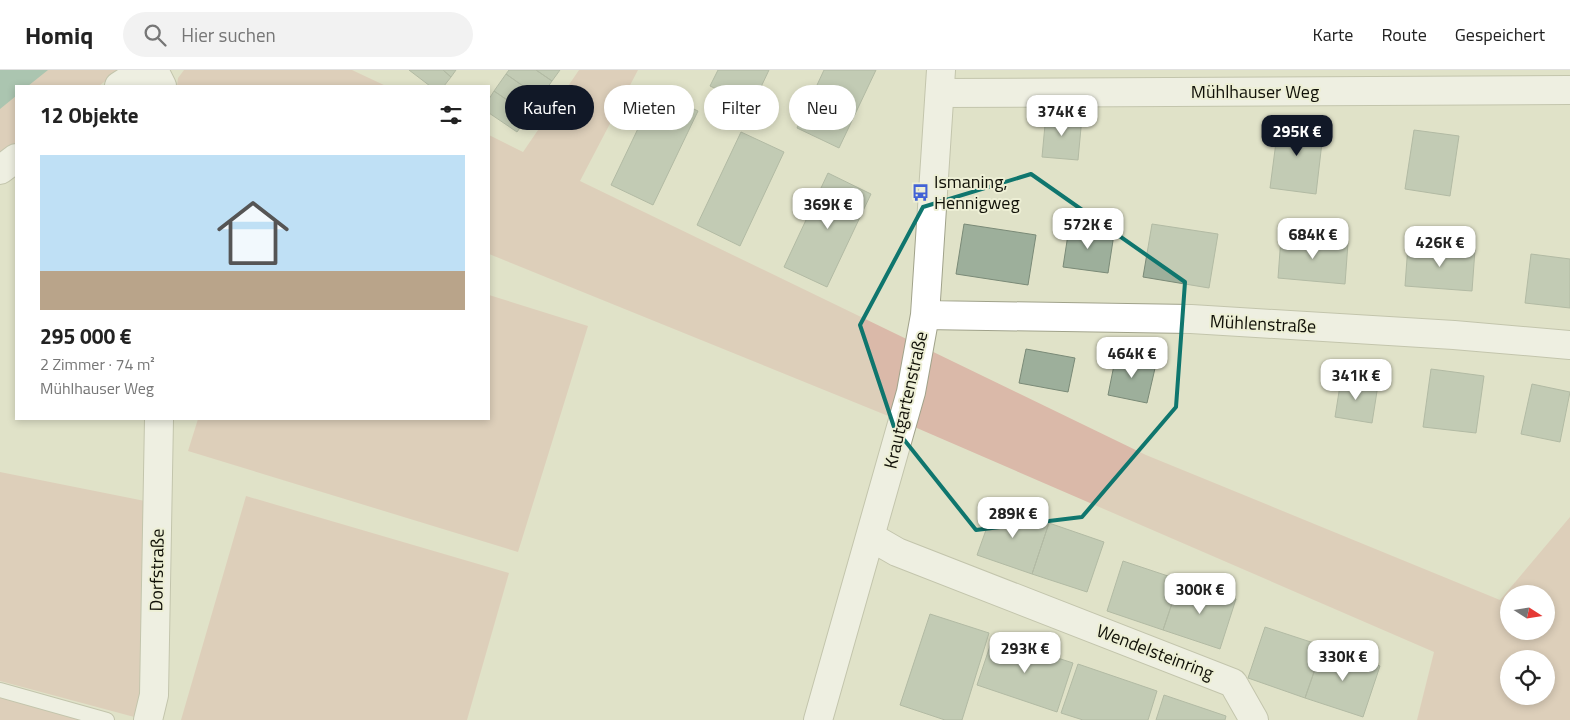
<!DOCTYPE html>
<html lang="de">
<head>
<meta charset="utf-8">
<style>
	:root { --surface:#fff; --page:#f2f2f2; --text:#222; --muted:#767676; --line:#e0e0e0; --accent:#111827 }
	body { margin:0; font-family:"Titillium Web",sans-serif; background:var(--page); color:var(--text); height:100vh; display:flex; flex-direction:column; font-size:19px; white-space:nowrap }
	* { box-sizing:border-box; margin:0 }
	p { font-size:16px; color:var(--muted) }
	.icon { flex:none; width:28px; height:28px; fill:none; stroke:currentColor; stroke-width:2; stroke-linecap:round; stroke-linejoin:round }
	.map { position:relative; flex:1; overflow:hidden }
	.panel { position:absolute; left:15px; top:15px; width:475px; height:335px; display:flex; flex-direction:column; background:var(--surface); border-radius:0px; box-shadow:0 2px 8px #0003 }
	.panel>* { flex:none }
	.hud { position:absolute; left:505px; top:15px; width:475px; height:45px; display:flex; gap:10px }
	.needle { width:32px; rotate:102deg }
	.tools { position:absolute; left:1500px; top:515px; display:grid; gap:10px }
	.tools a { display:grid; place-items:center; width:55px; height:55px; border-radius:50%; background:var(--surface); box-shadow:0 2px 8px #0003; font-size:25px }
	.price { position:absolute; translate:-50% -42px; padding:0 11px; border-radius:10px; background:#fff; color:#222; font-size:16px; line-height:32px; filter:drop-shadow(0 1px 2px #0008) }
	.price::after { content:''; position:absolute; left:50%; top:30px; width:15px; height:11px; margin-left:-8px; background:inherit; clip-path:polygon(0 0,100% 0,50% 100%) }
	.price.on { background:var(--accent); color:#fff }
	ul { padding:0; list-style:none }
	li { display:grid; align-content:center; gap:10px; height:265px; padding:0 25px }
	li span { display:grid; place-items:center; height:155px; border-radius:0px; color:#555 }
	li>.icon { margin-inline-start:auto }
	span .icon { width:90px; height:90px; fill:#fffc; stroke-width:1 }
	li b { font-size:21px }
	h2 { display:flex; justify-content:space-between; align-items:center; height:60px; padding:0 25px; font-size:21px }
	.pill { padding:0 18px; border-radius:22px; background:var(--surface); box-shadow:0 2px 8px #0003; font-size:18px; line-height:45px }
	.pill.on { background:var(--accent); color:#fff }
	header { display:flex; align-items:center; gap:30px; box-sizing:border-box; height:70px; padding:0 25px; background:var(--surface); border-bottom:1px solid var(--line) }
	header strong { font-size:24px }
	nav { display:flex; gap:28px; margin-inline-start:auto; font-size:18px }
	.search { width:350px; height:45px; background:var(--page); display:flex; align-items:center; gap:12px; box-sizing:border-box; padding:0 18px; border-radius:28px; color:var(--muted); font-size:19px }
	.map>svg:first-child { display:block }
	.green { fill:#dab9a9; fill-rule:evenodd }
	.water { fill:#6aa392 }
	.building { fill:#9daf9b; stroke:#7a8a77 }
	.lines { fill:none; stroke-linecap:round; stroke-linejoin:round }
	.service-casing { stroke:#a0a28a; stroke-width:16 }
	.minor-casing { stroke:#a0a28a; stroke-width:30 }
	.service { stroke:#fff; stroke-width:14 }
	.minor { stroke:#fff; stroke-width:28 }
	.marked { fill:none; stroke:#0f766e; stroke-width:4; stroke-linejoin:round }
	.labels { text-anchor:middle; stroke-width:4; stroke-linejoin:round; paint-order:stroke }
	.street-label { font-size:18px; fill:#111108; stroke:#edefd5 }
	.poi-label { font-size:18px; fill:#111108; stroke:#edefd5; text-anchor:start }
</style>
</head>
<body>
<header>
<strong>Homiq</strong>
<div class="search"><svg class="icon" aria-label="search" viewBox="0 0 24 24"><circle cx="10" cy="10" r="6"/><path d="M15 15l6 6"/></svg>Hier suchen</div>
<nav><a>Karte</a><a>Route</a><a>Gespeichert</a></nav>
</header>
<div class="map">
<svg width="1570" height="650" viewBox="0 0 1570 650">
	<rect width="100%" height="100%" fill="#e0e2c8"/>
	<!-- green -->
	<path class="green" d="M 0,0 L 119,0 L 99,16 L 16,16 L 16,77 L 0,89 Z
		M 184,0 L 352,0 L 386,16 L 177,16 L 178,8 Z
		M 579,0 L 638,0 L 580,111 L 1146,385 L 1500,530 L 1570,447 L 1570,650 L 1417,650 L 1434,582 L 903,352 L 489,184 L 489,65 L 523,82 ZM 1509,524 L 1546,524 L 1546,561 L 1509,561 ZM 1509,589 L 1546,589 L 1546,626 L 1509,626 Z
		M 489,225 L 588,256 L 518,482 L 188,381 L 198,349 L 489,349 Z
		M 0,402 L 150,432 L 147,519 L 138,648 L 0,611 Z
		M 246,426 L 509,503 L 467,650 L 181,650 Z
		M 0,627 L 81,650 L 0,650 Z"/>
	<!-- water -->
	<path class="water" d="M 0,0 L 48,0 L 28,16 L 16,16 L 16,26 L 0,39 Z"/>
	<!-- building -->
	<path class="building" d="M 409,0 L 443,0 L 451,7 L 444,16 L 430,16 Z
		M 443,0 L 456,0 L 451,7 Z
		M 509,0 L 536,0 L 552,11 L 540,28 L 506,4 Z
		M 536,0 L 560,0 L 552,11 Z
		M 718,0 L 769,0 L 752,36 L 710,16 Z
		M 824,0 L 876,0 L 839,78 L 797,58 Z
		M 506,4 L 540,28 L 529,45 L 494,21 Z
		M 494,21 L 529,45 L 517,62 L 489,43 L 489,29 Z
		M 656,21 L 698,41 L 653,135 L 611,115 Z
		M 1046,44 L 1082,47 L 1078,90 L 1042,87 Z
		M 1279,49 L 1324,55 L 1316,124 L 1270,118 Z
		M 1414,60 L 1459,66 L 1450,126 L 1405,119 Z
		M 741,62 L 784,82 L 740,176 L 697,155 Z
		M 828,103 L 871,124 L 827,217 L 784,197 Z
		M 964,154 L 1036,165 L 1028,215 L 956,204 Z
		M 1152,154 L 1218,164 L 1209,218 L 1143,207 Z
		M 1069,158 L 1114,164 L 1108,203 L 1063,197 Z
		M 1281,167 L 1348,173 L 1345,214 L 1278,208 Z
		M 1408,175 L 1475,180 L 1472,221 L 1405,216 Z
		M 1531,184 L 1570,189 L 1570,238 L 1525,233 Z
		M 1026,279 L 1075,288 L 1068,322 L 1019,313 Z
		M 1116,285 L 1156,294 L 1147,333 L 1108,325 Z
		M 1431,299 L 1484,306 L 1476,363 L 1423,357 Z
		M 1341,309 L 1378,315 L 1372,353 L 1335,347 Z
		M 1532,314 L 1570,322 L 1560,372 L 1521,364 Z
		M 995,435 L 1049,453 L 1032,504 L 977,485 Z
		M 1049,453 L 1104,472 L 1087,522 L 1032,504 Z
		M 1123,491 L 1180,510 L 1163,560 L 1107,541 Z
		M 1180,510 L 1236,529 L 1220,579 L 1163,560 Z
		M 930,544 L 989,563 L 962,650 L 945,650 L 900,635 Z
		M 1265,557 L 1323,576 L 1305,628 L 1248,608 Z
		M 993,567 L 1073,593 L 1057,642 L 977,615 Z
		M 1323,576 L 1380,596 L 1363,647 L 1305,628 Z
		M 1078,594 L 1157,621 L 1148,650 L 1083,650 L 1061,643 Z
		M 1164,625 L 1226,646 L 1225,650 L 1156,650 Z"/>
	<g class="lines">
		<defs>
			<path id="service" d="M 0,620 L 107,650"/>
			<path id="minor" d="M 154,0 L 162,16
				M 119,16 L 144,0
				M 940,23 L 1570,20
				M 0,100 L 16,88
				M 925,245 L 1191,249 L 1454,265 L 1570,275
				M 871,467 L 897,482 L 1233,613 L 1254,650
				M 148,650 L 154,625 L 159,349
				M 818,650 L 911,322 L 925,245 L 941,0"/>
		</defs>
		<!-- service casing -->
		<use href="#service" class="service-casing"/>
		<!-- minor casing -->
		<use href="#minor" class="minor-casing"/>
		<!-- service -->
		<use href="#service" class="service"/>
		<!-- minor -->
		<use href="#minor" class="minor"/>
	</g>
	<!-- marked area -->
	<path d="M0 0H1570V650H0ZM 1031,104 L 1185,212 L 1176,337 L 1082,447 L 976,460 L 894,357 L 860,255 L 923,137 Z" fill="#e0e2c8" fill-opacity=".55" fill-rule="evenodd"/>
	<path class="marked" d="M 1031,104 L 1185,212 L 1176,337 L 1082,447 L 976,460 L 894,357 L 860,255 L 923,137 Z"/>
	<!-- icons -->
	<defs>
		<symbol id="bus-bare" viewBox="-9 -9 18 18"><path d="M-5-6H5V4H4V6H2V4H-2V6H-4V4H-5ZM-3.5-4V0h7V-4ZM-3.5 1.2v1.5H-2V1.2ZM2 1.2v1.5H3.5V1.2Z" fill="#4263d6" stroke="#edefd5" stroke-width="2.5" paint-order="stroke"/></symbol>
	</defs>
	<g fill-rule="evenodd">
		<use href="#bus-bare" x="908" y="110" width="25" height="25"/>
	</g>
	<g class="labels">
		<!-- street labels -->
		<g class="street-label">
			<text x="1255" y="28">Mühlhauser Weg</text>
			<text transform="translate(1263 254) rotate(3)" y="6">Mühlenstraße</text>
			<text transform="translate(906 330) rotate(-77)" y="6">Krautgartenstraße</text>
			<text transform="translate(157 500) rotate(-89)" y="6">Dorfstraße</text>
			<text transform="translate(1155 582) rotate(21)" y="6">Wendelsteinring</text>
		</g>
		<!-- poi labels -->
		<g class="poi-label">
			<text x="934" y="118">Ismaning,<tspan x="934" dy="21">Hennigweg</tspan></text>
		</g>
	</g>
</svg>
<div class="tools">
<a><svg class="needle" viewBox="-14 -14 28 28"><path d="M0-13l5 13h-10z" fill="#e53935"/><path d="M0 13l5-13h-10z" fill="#767676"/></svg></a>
<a><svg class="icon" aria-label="locate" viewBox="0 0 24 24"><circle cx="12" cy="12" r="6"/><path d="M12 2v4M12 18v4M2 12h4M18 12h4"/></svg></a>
</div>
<b class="price" style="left:1062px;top:67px">374K €</b>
<b class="price on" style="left:1297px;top:87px">295K €</b>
<b class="price" style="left:828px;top:160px">369K €</b>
<b class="price" style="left:1088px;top:180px">572K €</b>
<b class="price" style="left:1313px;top:190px">684K €</b>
<b class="price" style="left:1440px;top:198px">426K €</b>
<b class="price" style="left:1132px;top:309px">464K €</b>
<b class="price" style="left:1356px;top:331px">341K €</b>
<b class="price" style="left:1013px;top:469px">289K €</b>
<b class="price" style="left:1200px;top:545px">300K €</b>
<b class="price" style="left:1025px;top:604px">293K €</b>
<b class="price" style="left:1343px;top:612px">330K €</b>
<div class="hud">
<a class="pill on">Kaufen</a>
<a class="pill">Mieten</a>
<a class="pill">Filter</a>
<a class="pill">Neu</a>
</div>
<section class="panel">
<h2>12 Objekte<svg class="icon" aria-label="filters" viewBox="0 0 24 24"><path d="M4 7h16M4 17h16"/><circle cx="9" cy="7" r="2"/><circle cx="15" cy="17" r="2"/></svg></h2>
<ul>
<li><span style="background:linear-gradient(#bfe0f5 75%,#b9a48a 0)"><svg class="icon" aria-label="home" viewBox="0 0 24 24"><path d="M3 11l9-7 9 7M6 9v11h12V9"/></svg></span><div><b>295 000 €</b><p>2 Zimmer · 74 m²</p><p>Mühlhauser Weg</p></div></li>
</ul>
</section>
</div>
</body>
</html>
